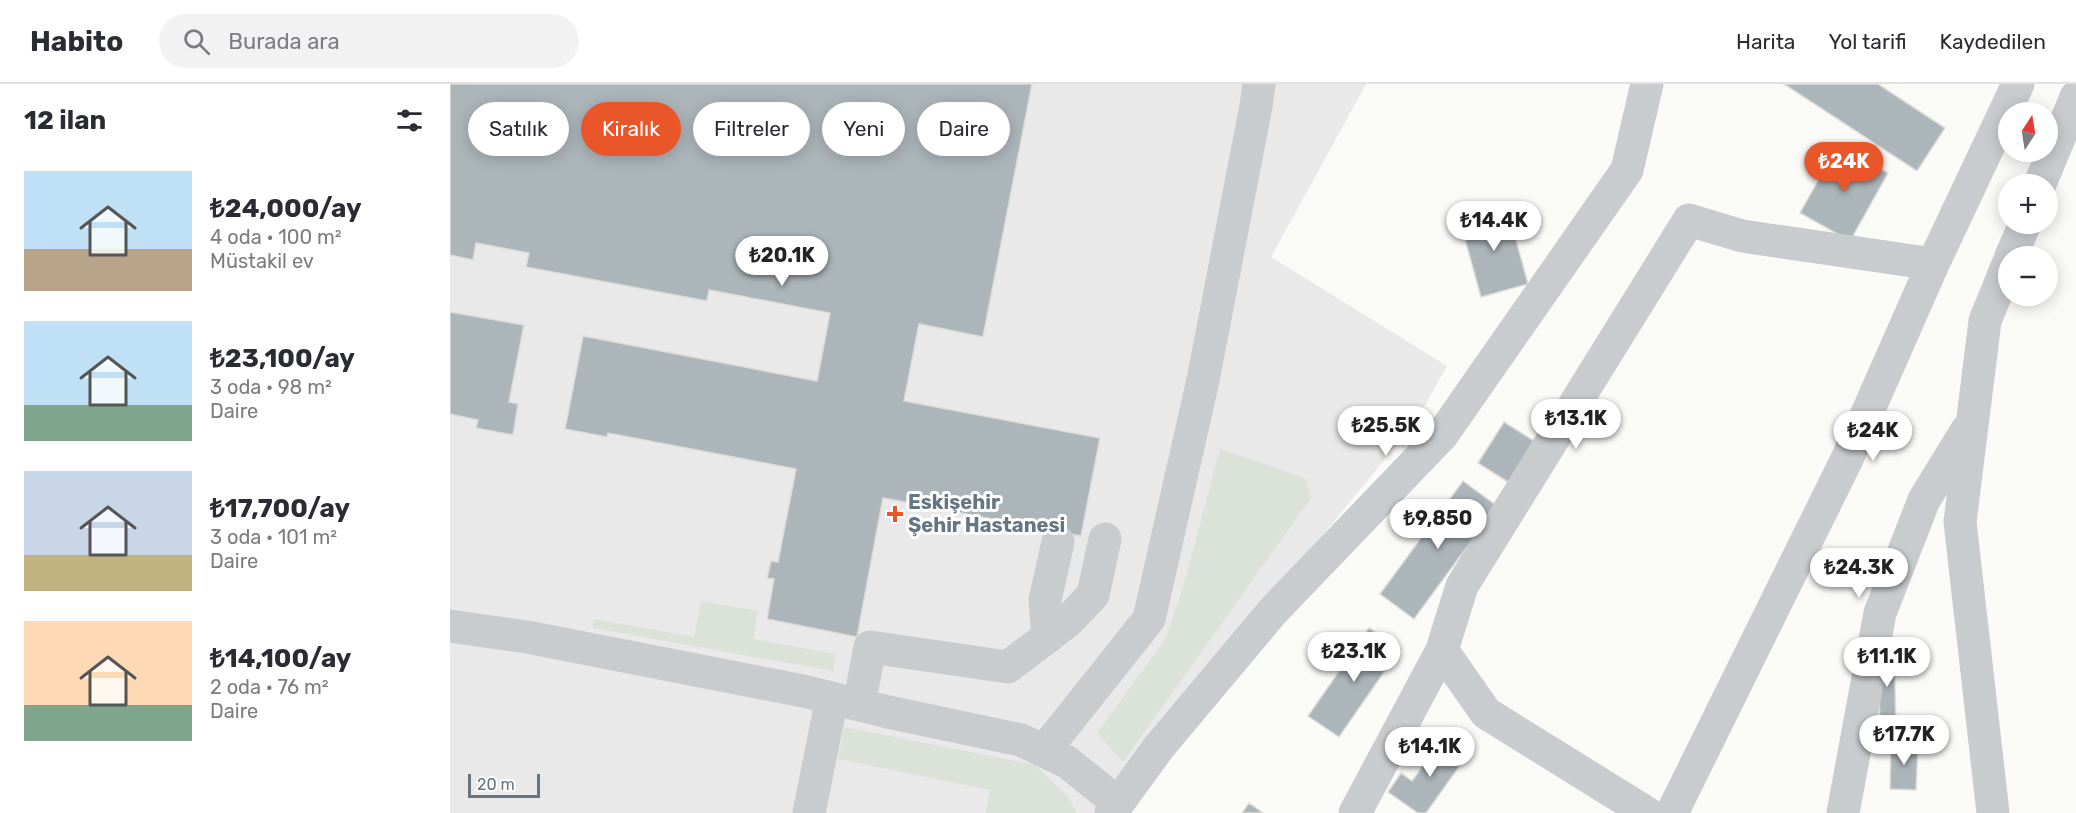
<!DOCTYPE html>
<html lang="tr">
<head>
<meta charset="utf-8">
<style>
	:root { --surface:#fff; --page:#f2f2f3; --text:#2b2b33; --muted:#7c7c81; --line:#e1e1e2; --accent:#e85629 }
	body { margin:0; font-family:Rubik,sans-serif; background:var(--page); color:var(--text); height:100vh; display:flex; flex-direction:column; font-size:22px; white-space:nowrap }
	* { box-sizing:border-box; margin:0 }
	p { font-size:20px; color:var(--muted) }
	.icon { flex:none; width:33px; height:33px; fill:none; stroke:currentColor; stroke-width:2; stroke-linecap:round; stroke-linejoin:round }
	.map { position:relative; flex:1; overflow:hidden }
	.sheet { display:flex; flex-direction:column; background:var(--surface); width:450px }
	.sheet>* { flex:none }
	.guide { position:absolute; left:18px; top:18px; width:570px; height:54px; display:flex; gap:12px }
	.needle { width:39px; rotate:12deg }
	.buttons { position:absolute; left:1548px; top:18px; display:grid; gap:12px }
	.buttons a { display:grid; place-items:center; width:60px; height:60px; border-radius:50%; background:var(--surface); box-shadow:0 3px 15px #0003; font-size:30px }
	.scale { position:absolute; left:18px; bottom:15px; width:72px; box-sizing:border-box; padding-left:6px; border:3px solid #647583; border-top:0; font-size:16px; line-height:21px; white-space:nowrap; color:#647583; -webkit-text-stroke:4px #fff; paint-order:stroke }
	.price { position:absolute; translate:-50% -51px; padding:0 14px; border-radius:21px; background:#fff; color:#222; font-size:20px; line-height:39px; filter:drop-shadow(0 2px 3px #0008) }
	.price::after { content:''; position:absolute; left:50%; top:36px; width:18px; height:14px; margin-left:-9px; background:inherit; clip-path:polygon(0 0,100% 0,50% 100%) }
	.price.on { background:var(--accent); color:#fff }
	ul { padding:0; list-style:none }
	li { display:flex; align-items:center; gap:18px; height:150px; padding:0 24px }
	li span { display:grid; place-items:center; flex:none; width:168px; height:120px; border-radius:0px; color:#555 }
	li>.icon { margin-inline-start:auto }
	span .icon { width:72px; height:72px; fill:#fffc; stroke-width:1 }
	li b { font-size:26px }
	h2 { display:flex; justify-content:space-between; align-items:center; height:72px; padding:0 24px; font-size:26px }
	.tag { padding:0 21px; border-radius:27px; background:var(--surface); box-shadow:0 3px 15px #0003; font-size:21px; line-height:54px }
	.tag.on { background:var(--accent); color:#fff }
	header { display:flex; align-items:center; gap:36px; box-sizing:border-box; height:84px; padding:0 30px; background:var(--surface); border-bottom:2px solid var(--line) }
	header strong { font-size:28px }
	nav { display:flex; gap:33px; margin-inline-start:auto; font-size:21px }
	.search { width:420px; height:54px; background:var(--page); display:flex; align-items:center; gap:15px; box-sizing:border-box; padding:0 21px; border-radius:33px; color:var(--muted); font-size:22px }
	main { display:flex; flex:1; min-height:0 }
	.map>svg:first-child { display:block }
	.built { fill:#e8e9e8 }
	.green { fill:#dbe2d8 }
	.building { fill:#acb5ba; stroke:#dcdcd9; stroke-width:1.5 }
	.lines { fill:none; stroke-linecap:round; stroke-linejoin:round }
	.minor { stroke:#c8cccf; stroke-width:33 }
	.poi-dot { fill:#e85629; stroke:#fff; stroke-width:2 }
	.labels { text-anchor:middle; stroke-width:6; stroke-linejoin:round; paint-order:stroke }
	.poi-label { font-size:20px; font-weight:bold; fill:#647583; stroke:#fff; text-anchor:start }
</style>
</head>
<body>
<header>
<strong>Habito</strong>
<div class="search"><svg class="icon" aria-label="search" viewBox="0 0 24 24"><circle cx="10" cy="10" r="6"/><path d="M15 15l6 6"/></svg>Burada ara</div>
<nav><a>Harita</a><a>Yol tarifi</a><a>Kaydedilen</a></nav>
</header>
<main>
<section class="sheet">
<h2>12 ilan<svg class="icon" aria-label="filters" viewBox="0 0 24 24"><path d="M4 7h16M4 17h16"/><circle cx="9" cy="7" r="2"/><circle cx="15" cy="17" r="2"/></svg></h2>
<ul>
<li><span style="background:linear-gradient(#bfe0f5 65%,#b9a48a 0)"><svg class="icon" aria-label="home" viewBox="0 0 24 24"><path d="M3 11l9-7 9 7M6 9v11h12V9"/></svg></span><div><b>₺24,000/ay</b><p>4 oda · 100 m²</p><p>Müstakil ev</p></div></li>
<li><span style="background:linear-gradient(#bfe0f5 70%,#7fa58c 0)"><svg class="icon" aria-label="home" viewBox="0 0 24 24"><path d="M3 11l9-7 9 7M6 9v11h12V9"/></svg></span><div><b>₺23,100/ay</b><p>3 oda · 98 m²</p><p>Daire</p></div></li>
<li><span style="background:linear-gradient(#c9d6e8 70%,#c2b280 0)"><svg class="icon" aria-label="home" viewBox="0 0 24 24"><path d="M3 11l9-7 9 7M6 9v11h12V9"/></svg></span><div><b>₺17,700/ay</b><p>3 oda · 101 m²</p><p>Daire</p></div></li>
<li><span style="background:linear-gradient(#ffd9b3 70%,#7fa58c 0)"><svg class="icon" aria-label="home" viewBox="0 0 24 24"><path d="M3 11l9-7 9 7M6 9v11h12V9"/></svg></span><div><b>₺14,100/ay</b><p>2 oda · 76 m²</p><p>Daire</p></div></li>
</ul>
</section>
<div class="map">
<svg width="1626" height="729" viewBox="0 0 1626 729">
	<rect width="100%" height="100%" fill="#fafaf7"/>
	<!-- built -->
	<path class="built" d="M 0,0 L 916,0 L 821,173 L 997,282 L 966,337 L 814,523 L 650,729 L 0,729 Z"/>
	<!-- green -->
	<path class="green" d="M 770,365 L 855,394 L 861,414 L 673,678 L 647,649 L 715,556 L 733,504 Z
		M 251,517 L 308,527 L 303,555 L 386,570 L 383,587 L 143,544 L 144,535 L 244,553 Z
		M 394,643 L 585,681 L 618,713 L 627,729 L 536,729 L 540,706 L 388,675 Z"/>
	<!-- building -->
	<path class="building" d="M 0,0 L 582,0 L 533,253 L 469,240 L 454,317 L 650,354 L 631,452 L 433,414 L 407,553 L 317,535 L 324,495 L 317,494 L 321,477 L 328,478 L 346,385 L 158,349 L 157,353 L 115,345 L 133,252 L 367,297 L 380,229 L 259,206 L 257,217 L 76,183 L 79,169 L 26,159 L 23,176 L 0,171 Z
		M 1334,0 L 1428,0 L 1495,44 L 1467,87 Z
		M 1388,61 L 1438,89 L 1400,157 L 1350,129 Z
		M 1057,123 L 1078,200 L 1031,213 L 1010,137 Z
		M 0,228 L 74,241 L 59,318 L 68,320 L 63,351 L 26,344 L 28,336 L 0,330 Z
		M 1054,338 L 1087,359 L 1061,400 L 1028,379 Z
		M 1013,397 L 1047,422 L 964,535 L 930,510 Z
		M 919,544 L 950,565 L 889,653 L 858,632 Z
		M 1444,565 L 1446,643 L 1430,644 L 1428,566 Z
		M 994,653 L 1018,670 L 976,729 L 968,729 L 938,708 L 951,689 L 962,697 Z
		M 1441,659 L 1468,660 L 1466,706 L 1440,705 Z
		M 799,719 L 813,729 L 792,729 Z"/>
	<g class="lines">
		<!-- minor -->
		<path class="minor" d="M 1590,100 L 1626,13
			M 1561,172 L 1575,140
			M 0,542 L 77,553 L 353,607 L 438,628 L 571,656 L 617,678 L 668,719
			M 598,553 L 595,516 L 608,458
			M 409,621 L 420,563 L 558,583 L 617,538 L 643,511 L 655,455
			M 594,667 L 699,535 L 753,296 L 806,22 L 809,0
			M 359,729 L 382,614
			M 661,729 L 709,663 L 823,527 L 992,351 L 1177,86 L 1197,0
			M 905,729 L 992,566
			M 1197,729 L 1036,629 L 992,566 L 1012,502 L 1239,136 L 1292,152 L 1483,180
			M 1222,729 L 1397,375 L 1483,180 L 1568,0
			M 1393,729 L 1430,529 L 1474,416 L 1517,346
			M 1543,729 L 1510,438 L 1535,237 L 1558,180"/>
	</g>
	<!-- markers -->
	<path class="poi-dot" d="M442 421h6v6h6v6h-6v6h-6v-6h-6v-6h6z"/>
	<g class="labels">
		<!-- poi labels -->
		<g class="poi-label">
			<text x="458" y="425">Eskişehir<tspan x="458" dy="23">Şehir Hastanesi</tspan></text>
		</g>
	</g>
</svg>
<div class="buttons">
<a><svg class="needle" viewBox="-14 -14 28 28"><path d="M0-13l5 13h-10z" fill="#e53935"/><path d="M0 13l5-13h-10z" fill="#7c7c81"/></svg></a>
<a>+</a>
<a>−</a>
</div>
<div class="scale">20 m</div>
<b class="price on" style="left:1394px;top:109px">₺24K</b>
<b class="price" style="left:1044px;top:168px">₺14.4K</b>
<b class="price" style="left:332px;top:203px">₺20.1K</b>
<b class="price" style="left:1126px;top:366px">₺13.1K</b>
<b class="price" style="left:936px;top:373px">₺25.5K</b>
<b class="price" style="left:1423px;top:378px">₺24K</b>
<b class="price" style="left:988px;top:466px">₺9,850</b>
<b class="price" style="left:1409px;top:515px">₺24.3K</b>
<b class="price" style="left:904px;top:599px">₺23.1K</b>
<b class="price" style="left:1437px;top:604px">₺11.1K</b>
<b class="price" style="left:1454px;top:682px">₺17.7K</b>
<b class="price" style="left:980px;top:694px">₺14.1K</b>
<div class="guide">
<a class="tag">Satılık</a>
<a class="tag on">Kiralık</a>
<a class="tag">Filtreler</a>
<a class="tag">Yeni</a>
<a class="tag">Daire</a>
</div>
</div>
</main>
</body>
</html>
